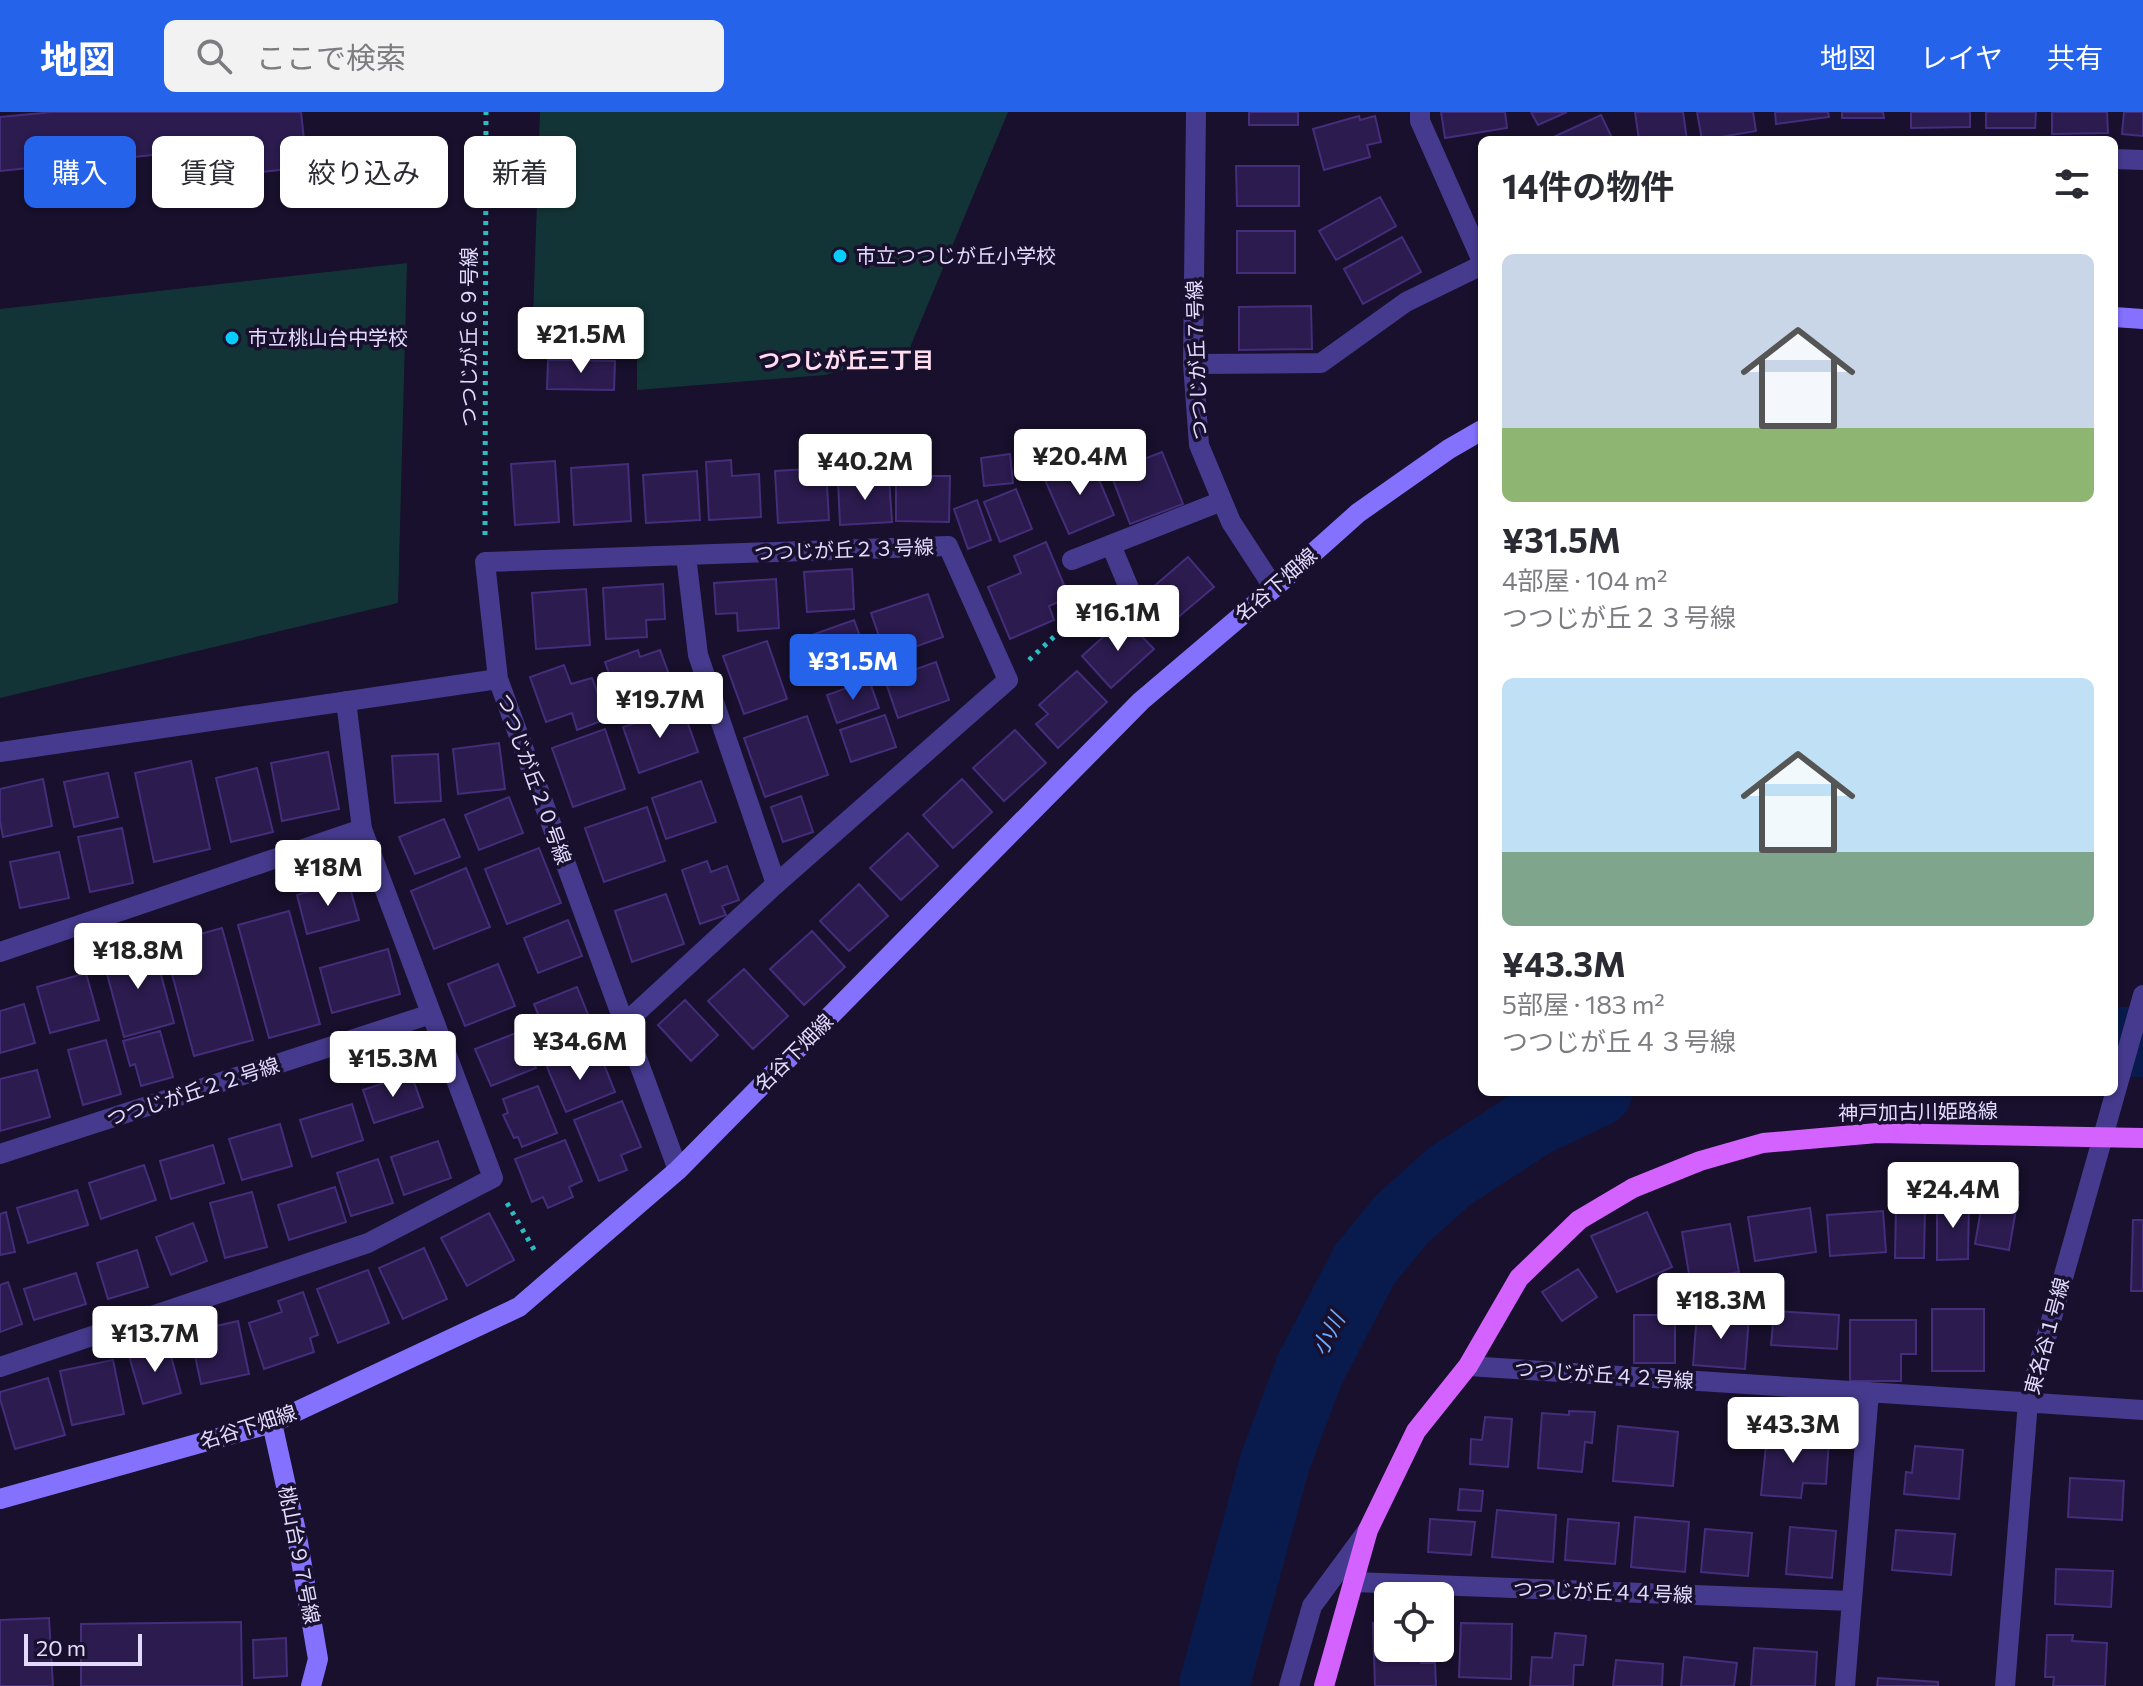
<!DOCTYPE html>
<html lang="ja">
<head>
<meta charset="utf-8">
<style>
	:root { --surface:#fff; --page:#f2f2f3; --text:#2b2b33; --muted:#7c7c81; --accent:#2563eb }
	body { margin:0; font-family:Commissioner,"Noto Sans JP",sans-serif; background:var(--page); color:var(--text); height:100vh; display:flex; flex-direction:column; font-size:30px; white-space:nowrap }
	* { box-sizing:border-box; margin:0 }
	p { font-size:26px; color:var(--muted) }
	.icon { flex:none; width:44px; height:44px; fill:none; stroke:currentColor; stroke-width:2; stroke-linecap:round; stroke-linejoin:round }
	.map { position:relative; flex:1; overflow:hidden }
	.sheet { position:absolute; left:1478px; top:24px; width:640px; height:960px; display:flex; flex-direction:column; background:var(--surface); border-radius:12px; box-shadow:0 2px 6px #0004 }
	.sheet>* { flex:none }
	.guide { position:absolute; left:24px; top:24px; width:760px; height:72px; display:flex; gap:16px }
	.fabs { position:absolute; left:1374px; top:1470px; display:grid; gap:16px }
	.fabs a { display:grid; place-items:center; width:80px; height:80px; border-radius:12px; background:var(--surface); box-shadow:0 2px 6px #0004; font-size:40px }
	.scale { position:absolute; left:24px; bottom:20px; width:118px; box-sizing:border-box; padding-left:8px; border:4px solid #e3dbff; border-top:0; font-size:22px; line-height:28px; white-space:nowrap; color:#e3dbff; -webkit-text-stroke:6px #18102c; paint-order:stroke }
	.price { position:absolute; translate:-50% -68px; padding:0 18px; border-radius:8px; background:#fff; color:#222; font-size:26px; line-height:52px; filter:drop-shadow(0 2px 4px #0008) }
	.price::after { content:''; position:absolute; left:50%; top:48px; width:24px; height:18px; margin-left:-12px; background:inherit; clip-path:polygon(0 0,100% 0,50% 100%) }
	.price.on { background:var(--accent); color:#fff }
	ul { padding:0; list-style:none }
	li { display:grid; align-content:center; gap:16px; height:424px; padding:0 24px }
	li span { display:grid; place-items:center; height:248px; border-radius:12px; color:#555 }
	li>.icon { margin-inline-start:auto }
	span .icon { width:144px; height:144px; fill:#fffc; stroke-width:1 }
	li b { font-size:34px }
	h2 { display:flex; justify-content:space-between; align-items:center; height:96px; padding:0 24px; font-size:34px }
	.pill { padding:0 28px; border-radius:12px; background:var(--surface); box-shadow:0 2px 6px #0004; font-size:28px; line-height:72px }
	.pill.on { background:var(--accent); color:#fff }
	header { display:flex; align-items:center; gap:48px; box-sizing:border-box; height:112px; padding:0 40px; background:var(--accent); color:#fff }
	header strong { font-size:38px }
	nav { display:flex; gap:44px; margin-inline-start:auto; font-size:28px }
	.search { width:560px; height:72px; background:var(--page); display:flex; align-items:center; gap:20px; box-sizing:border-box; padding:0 28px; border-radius:12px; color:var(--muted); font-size:30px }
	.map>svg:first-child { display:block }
	.green { fill:#133436 }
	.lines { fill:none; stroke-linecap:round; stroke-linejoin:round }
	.river { stroke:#091b4d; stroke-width:70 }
	.building { fill:#2b1b4e; stroke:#442d7b; stroke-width:2 }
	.path { stroke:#2cbdc3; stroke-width:5; stroke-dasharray:4 6; stroke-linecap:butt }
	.street { stroke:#453a8d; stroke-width:20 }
	.secondary { stroke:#8472ff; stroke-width:20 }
	.primary { stroke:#d462ff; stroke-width:20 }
	.poi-dot { fill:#07cdff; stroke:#18102c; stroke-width:3 }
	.labels { text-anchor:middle; stroke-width:7; stroke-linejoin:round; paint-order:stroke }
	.poi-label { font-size:20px; fill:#e3dbff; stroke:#18102c; text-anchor:start }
	.street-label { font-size:20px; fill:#e3dbff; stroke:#18102c }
	.neighbourhood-label { font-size:22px; font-weight:bold; fill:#ffddef; stroke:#18102c }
	.water-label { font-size:22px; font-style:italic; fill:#69abff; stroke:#18102c }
</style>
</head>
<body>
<header>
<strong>地図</strong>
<div class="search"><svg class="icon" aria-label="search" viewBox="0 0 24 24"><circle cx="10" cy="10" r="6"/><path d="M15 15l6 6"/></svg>ここで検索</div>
<nav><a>地図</a><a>レイヤ</a><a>共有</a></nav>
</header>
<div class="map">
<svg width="2143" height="1574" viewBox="0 0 2143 1574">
	<rect width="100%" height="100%" fill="#18102c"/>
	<!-- green -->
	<path class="green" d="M 540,0 L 1008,0 L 908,240 L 825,263 L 637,278 L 637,247 L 532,237 Z
		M 407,151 L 398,491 L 0,586 L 0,197 Z"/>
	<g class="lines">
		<!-- river -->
		<path class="river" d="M 2114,930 L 2143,930
			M 1214,1574 L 1275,1350 L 1310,1257 L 1365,1152 L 1402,1107 L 1450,1064 L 1535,1009 L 1597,980"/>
	</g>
	<!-- building -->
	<path class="building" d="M 53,0 L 301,0 L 307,55 L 251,61 L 248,33 L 0,59 L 0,5 Z
		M 1249,0 L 1298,0 L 1298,13 L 1249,13 Z
		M 1441,0 L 1505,0 L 1507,16 L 1445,26 Z
		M 1531,0 L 1567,0 L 1538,13 Z
		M 1635,0 L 1683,0 L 1687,28 L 1639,28 Z
		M 1697,0 L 1753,0 L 1756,19 L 1702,28 Z
		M 1775,0 L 1828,0 L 1829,5 L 1776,12 Z
		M 1842,0 L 1883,0 L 1884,6 L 1842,6 Z
		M 1911,0 L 1970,0 L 1970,15 L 1911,16 Z
		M 1986,0 L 2036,0 L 2035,16 L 1986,16 Z
		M 2052,0 L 2107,0 L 2108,21 L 2052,22 Z
		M 2124,0 L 2143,0 L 2143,24 L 2122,22 Z
		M 1601,3 L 1613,28 L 1547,28 Z
		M 1359,4 L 1360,8 L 1375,4 L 1381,30 L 1367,33 L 1370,45 L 1324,58 L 1313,17 Z
		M 1236,54 L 1299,54 L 1299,94 L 1237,94 Z
		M 1380,85 L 1396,114 L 1336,148 L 1319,119 Z
		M 1237,119 L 1295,119 L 1295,161 L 1237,161 Z
		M 1402,125 L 1421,160 L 1363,192 L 1344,157 Z
		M 1311,194 L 1312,237 L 1239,238 L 1239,195 Z
		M 548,248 L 615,249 L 614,278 L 547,277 Z
		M 1162,340 L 1183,392 L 1130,412 L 1110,360 Z
		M 1010,342 L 1013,371 L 984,374 L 981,346 Z
		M 731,348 L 732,364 L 759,362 L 761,405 L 709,408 L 706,350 Z
		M 555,349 L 559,410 L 515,413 L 511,352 Z
		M 1091,349 L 1114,403 L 1069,422 L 1045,368 Z
		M 628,352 L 631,409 L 574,413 L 571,356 Z
		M 826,356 L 829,408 L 778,411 L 775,359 Z
		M 697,359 L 700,408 L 646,411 L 643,363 Z
		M 896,364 L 950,364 L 949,410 L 896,409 Z
		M 889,366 L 892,410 L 840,413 L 838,369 Z
		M 1016,377 L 1032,417 L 1000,430 L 984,390 Z
		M 977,388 L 991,428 L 968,437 L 954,397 Z
		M 1046,430 L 1069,485 L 1049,494 L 1054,508 L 1010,527 L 988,475 L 1021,461 L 1014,444 Z
		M 1188,445 L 1214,475 L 1171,511 L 1145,482 Z
		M 852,457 L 854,497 L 807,500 L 804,460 Z
		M 776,467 L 779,516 L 738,519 L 737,501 L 716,502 L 714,471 Z
		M 663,472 L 665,507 L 646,508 L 647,525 L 606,527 L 603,476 Z
		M 586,477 L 590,533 L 536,537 L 532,481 Z
		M 928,482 L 943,525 L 886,545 L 871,501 Z
		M 1124,506 L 1154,537 L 1111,576 L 1082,544 Z
		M 854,508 L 869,549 L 820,565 L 806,525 Z
		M 767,529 L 787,587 L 744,602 L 723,544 Z
		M 638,538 L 640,545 L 660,538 L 671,568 L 651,575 L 656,590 L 623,602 L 605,550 Z
		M 936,550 L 949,588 L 898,606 L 885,568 Z
		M 564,553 L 571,572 L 592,566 L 607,607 L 577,618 L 572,601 L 546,610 L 530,565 Z
		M 1077,559 L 1107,590 L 1058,636 L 1036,612 L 1048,602 L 1039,593 Z
		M 869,568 L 879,596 L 837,611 L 827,583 Z
		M 682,595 L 698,640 L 639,661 L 623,615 Z
		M 885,603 L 896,635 L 851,650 L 840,618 Z
		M 807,604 L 828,663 L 765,685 L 744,626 Z
		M 605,617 L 625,677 L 573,695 L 552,636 Z
		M 1015,618 L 1046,651 L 1004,689 L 973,656 Z
		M 499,631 L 505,677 L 458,682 L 453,637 Z
		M 328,640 L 339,697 L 282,709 L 271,651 Z
		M 438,642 L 441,689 L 395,691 L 392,644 Z
		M 191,649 L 210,737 L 154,750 L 135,661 Z
		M 257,656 L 273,720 L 231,730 L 216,666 Z
		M 108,661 L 118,705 L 74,715 L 64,670 Z
		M 43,667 L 52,714 L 3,725 L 0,709 L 0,677 Z
		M 962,667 L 992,700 L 953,736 L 923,703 Z
		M 701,669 L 716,710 L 666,727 L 652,686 Z
		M 801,684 L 813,720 L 783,730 L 771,695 Z
		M 509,685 L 523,721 L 479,738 L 465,703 Z
		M 647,695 L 665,749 L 604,770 L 585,716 Z
		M 444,707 L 460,745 L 415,762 L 399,725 Z
		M 122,716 L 133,771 L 90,780 L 78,725 Z
		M 908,721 L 938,754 L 901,788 L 870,756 Z
		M 539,736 L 561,791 L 507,812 L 485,757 Z
		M 59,740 L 69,786 L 20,796 L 10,750 Z
		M 707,749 L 711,760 L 727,754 L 739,788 L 722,794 L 726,803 L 700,812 L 682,758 Z
		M 466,756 L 490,815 L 434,837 L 411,779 Z
		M 348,769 L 359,808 L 307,822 L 297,783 Z
		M 859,772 L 888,804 L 849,839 L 820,809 Z
		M 666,782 L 684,832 L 632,850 L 615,799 Z
		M 289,799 L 320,912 L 269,926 L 238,813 Z
		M 568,808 L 582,844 L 538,861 L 524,826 Z
		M 222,816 L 253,928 L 194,944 L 164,832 Z
		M 812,819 L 845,855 L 804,893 L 770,857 Z
		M 153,833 L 174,911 L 124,925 L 103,847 Z
		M 388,837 L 400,882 L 332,901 L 320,856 Z
		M 498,852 L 515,894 L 465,914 L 448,872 Z
		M 744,857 L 788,904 L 753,937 L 708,889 Z
		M 86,861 L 99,908 L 50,921 L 37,875 Z
		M 577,875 L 593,915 L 550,932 L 534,892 Z
		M 685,888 L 718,923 L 691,949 L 658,913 Z
		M 24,892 L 35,931 L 0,941 L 0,899 Z
		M 160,919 L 173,965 L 141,974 L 135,952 L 130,954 L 123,929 Z
		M 521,919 L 536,956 L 491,974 L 475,937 Z
		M 106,928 L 121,982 L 83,993 L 68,938 Z
		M 573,944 L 577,955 L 601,945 L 615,980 L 566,1000 L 547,955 Z
		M 37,958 L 50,1005 L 0,1019 L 0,967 Z
		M 411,962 L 423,995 L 374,1011 L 363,978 Z
		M 538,974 L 557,1021 L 522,1035 L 518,1025 L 514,1026 L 503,1003 L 508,1001 L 503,987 Z
		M 622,989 L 641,1035 L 621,1043 L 627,1058 L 599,1069 L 574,1008 Z
		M 352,992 L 363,1028 L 312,1045 L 300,1008 Z
		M 280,1012 L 292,1054 L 242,1068 L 229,1027 Z
		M 565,1028 L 582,1069 L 569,1075 L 573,1085 L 548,1096 L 543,1085 L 532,1090 L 515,1047 Z
		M 438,1029 L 451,1066 L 404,1083 L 391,1045 Z
		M 213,1033 L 224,1071 L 171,1087 L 160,1049 Z
		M 378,1047 L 393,1091 L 351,1104 L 337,1061 Z
		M 144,1053 L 156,1088 L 101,1107 L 89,1071 Z
		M 1985,1074 L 2019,1080 L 2009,1138 L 1975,1132 Z
		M 335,1075 L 346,1110 L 289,1128 L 278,1093 Z
		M 77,1078 L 88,1113 L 28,1131 L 17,1096 Z
		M 252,1080 L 267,1135 L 225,1146 L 210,1091 Z
		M 1937,1089 L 1969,1089 L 1968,1147 L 1937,1148 Z
		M 1896,1094 L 1925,1095 L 1924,1146 L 1895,1146 Z
		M 1810,1096 L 1816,1140 L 1755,1149 L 1748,1105 Z
		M 1883,1099 L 1886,1140 L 1830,1144 L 1827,1103 Z
		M 6,1100 L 15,1140 L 0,1143 L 0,1102 Z
		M 1647,1100 L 1672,1155 L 1617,1180 L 1591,1124 Z
		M 489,1101 L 514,1148 L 467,1174 L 441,1126 Z
		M 2133,1108 L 2143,1108 L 2143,1179 L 2131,1179 Z
		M 193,1111 L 207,1149 L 171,1163 L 156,1125 Z
		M 1730,1112 L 1739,1160 L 1690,1168 L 1682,1120 Z
		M 424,1136 L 447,1187 L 403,1207 L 379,1156 Z
		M 137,1138 L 148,1175 L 108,1187 L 97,1151 Z
		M 1578,1157 L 1597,1185 L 1562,1209 L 1542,1180 Z
		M 368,1158 L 389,1211 L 338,1231 L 317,1177 Z
		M 76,1161 L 86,1192 L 34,1208 L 24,1177 Z
		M 8,1170 L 22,1212 L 0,1220 L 0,1173 Z
		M 303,1180 L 318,1223 L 310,1226 L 314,1240 L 264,1257 L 249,1211 L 282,1200 L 278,1189 Z
		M 1932,1197 L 1984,1197 L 1984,1259 L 1932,1259 Z
		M 1774,1199 L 1839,1203 L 1837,1237 L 1771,1233 Z
		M 1697,1201 L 1749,1205 L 1745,1257 L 1693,1253 Z
		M 1634,1203 L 1675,1203 L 1675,1251 L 1634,1251 Z
		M 1850,1208 L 1916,1208 L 1916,1242 L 1901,1242 L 1901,1269 L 1850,1269 Z
		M 238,1209 L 249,1262 L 201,1272 L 190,1220 Z
		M 168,1233 L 181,1281 L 143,1292 L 129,1244 Z
		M 113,1248 L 124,1302 L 72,1313 L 60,1259 Z
		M 48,1266 L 65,1323 L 15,1337 L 0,1287 L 0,1280 Z
		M 1569,1299 L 1595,1300 L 1592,1331 L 1585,1330 L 1582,1360 L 1538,1356 L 1542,1301 L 1569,1303 Z
		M 1485,1305 L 1512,1307 L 1508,1355 L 1470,1352 L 1471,1327 L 1482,1328 Z
		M 1618,1314 L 1678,1320 L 1673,1374 L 1613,1369 Z
		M 1767,1323 L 1829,1328 L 1826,1372 L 1803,1371 L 1801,1386 L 1761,1383 Z
		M 1915,1334 L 1963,1338 L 1959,1387 L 1904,1382 L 1906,1360 L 1912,1361 Z
		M 2070,1366 L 2124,1369 L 2122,1408 L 2068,1405 Z
		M 1460,1377 L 1483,1379 L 1481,1399 L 1458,1398 Z
		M 1497,1398 L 1556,1403 L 1553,1450 L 1492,1445 Z
		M 1635,1405 L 1689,1410 L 1685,1460 L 1631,1455 Z
		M 1430,1407 L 1475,1410 L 1471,1443 L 1428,1440 Z
		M 1568,1407 L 1619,1411 L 1615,1452 L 1565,1448 Z
		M 1790,1415 L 1836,1419 L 1832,1466 L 1786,1462 Z
		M 1705,1417 L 1752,1421 L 1748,1464 L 1701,1460 Z
		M 1896,1418 L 1955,1422 L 1951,1463 L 1892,1458 Z
		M 2056,1457 L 2113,1459 L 2111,1495 L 2055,1492 Z
		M 49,1506 L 53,1574 L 0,1574 L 0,1508 Z
		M 241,1510 L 242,1574 L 81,1574 L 81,1512 Z
		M 1388,1510 L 1388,1536 L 1420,1536 L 1421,1551 L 1435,1551 L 1436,1574 L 1375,1574 L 1373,1511 Z
		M 1461,1511 L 1512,1512 L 1511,1567 L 1459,1565 Z
		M 1555,1521 L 1586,1524 L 1583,1553 L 1574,1553 L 1573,1574 L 1530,1574 L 1532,1545 L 1552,1546 Z
		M 2047,1523 L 2073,1523 L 2072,1529 L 2107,1531 L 2105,1574 L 2053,1574 L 2054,1565 L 2045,1565 Z
		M 286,1526 L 287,1564 L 254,1566 L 253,1528 Z
		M 1754,1536 L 1817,1540 L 1815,1574 L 1751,1574 Z
		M 1684,1545 L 1737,1551 L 1734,1574 L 1681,1574 Z
		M 1616,1548 L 1663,1552 L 1662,1574 L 1613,1574 Z
		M 1878,1566 L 1938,1570 L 1938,1574 L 1877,1574 Z"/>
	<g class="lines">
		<!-- path -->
		<path class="path" d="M 485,423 L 486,0
			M 1029,548 L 1101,481
			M 507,1091 L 536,1141"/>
		<!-- street -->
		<path class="street" d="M 1196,0 L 1193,252 L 1199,333 L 1231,410 L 1274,476
			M 1420,0 L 1420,9 L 1482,149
			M 2114,47 L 2143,48
			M 1193,252 L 1321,251 L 1406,190 L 1482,153
			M 1111,433 L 1129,476
			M 686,444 L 698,543 L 776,772
			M 1072,448 L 1222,389
			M 498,567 L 485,450 L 948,434 L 1008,568 L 776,772 L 624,912
			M 0,640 L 498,567 L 678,1058
			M 0,840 L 362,717
			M 0,1042 L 431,902
			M 1468,1254 L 2143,1298
			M 0,1255 L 368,1131 L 493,1066 L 362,717 L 346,589
			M 1354,1470 L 1852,1489
			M 1289,1574 L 1312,1494 L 1368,1418
			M 1845,1574 L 1869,1280
			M 2005,1574 L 2028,1290 L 2143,883"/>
		<!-- secondary -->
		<path class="secondary" d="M 2114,205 L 2143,207
			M 272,1311 L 296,1419 L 318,1547 L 311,1574
			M 0,1387 L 272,1311 L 519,1195 L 678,1058 L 1141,589 L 1274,476 L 1358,401 L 1449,337 L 1482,318"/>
		<!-- primary -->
		<path class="primary" d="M 1324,1574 L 1368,1418 L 1416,1319 L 1468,1254 L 1519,1166 L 1579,1108 L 1633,1076 L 1700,1049 L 1763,1031 L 1877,1021 L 2143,1026"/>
	</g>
	<!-- markers -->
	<g class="poi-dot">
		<circle cx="840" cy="144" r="8"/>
		<circle cx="232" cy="226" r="8"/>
	</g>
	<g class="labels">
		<!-- poi labels -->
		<g class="poi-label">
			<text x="856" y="151">市立つつじが丘小学校</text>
			<text x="248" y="233">市立桃山台中学校</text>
		</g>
		<!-- street labels -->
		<g class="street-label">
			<text transform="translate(469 225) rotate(-90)" y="7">つつじが丘６９号線</text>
			<text transform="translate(1197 248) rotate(-92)" y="7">つつじが丘７号線</text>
			<text transform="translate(844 438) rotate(-2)" y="7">つつじが丘２３号線</text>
			<text transform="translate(1276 473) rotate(-41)" y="7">名谷下畑線</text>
			<text transform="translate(534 667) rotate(70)" y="7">つつじが丘２０号線</text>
			<text transform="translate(794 941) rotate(-45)" y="7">名谷下畑線</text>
			<text transform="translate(193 980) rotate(-18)" y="7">つつじが丘２２号線</text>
			<text transform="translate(1918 1000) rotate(-1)" y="7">神戸加古川姫路線</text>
			<text transform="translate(2047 1224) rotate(-75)" y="7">東名谷１号線</text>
			<text transform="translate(1604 1263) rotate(4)" y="7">つつじが丘４２号線</text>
			<text transform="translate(248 1315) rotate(-18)" y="7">名谷下畑線</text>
			<text transform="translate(299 1443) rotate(79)" y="7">桃山台９７号線</text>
			<text transform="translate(1603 1480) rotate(2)" y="7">つつじが丘４４号線</text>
		</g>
		<!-- neighbourhood labels -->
		<g class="neighbourhood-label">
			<text x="846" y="256">つつじが丘三丁目</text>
		</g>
		<!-- water labels -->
		<g class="water-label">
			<text transform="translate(1328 1222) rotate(-62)" y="8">小川</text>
		</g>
	</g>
</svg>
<div class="fabs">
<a><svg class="icon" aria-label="locate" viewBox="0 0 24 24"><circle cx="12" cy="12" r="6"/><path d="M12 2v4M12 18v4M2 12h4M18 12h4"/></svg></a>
</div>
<div class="scale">20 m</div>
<b class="price" style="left:581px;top:263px">¥21.5M</b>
<b class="price" style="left:1080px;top:385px">¥20.4M</b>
<b class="price" style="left:865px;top:390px">¥40.2M</b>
<b class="price" style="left:1118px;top:541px">¥16.1M</b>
<b class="price on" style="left:853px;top:590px">¥31.5M</b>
<b class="price" style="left:660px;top:628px">¥19.7M</b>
<b class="price" style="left:328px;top:796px">¥18M</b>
<b class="price" style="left:138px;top:879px">¥18.8M</b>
<b class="price" style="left:580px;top:970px">¥34.6M</b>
<b class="price" style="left:393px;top:987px">¥15.3M</b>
<b class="price" style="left:1953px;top:1118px">¥24.4M</b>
<b class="price" style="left:1721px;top:1229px">¥18.3M</b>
<b class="price" style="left:155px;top:1262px">¥13.7M</b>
<b class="price" style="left:1793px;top:1353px">¥43.3M</b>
<div class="guide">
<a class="pill on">購入</a>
<a class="pill">賃貸</a>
<a class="pill">絞り込み</a>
<a class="pill">新着</a>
</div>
<section class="sheet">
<h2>14件の物件<svg class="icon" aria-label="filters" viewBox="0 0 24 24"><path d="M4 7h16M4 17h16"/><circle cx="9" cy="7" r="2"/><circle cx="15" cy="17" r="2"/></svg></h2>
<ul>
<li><span style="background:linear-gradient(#c9d6e8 70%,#8fb573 0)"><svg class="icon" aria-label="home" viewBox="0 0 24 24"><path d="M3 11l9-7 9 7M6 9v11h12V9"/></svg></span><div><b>¥31.5M</b><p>4部屋 · 104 m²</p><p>つつじが丘２３号線</p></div></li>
<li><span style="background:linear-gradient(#bfe0f5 70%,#7fa58c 0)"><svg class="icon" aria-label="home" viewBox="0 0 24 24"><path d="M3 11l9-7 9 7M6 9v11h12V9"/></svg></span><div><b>¥43.3M</b><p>5部屋 · 183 m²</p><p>つつじが丘４３号線</p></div></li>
</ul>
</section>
</div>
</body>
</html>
